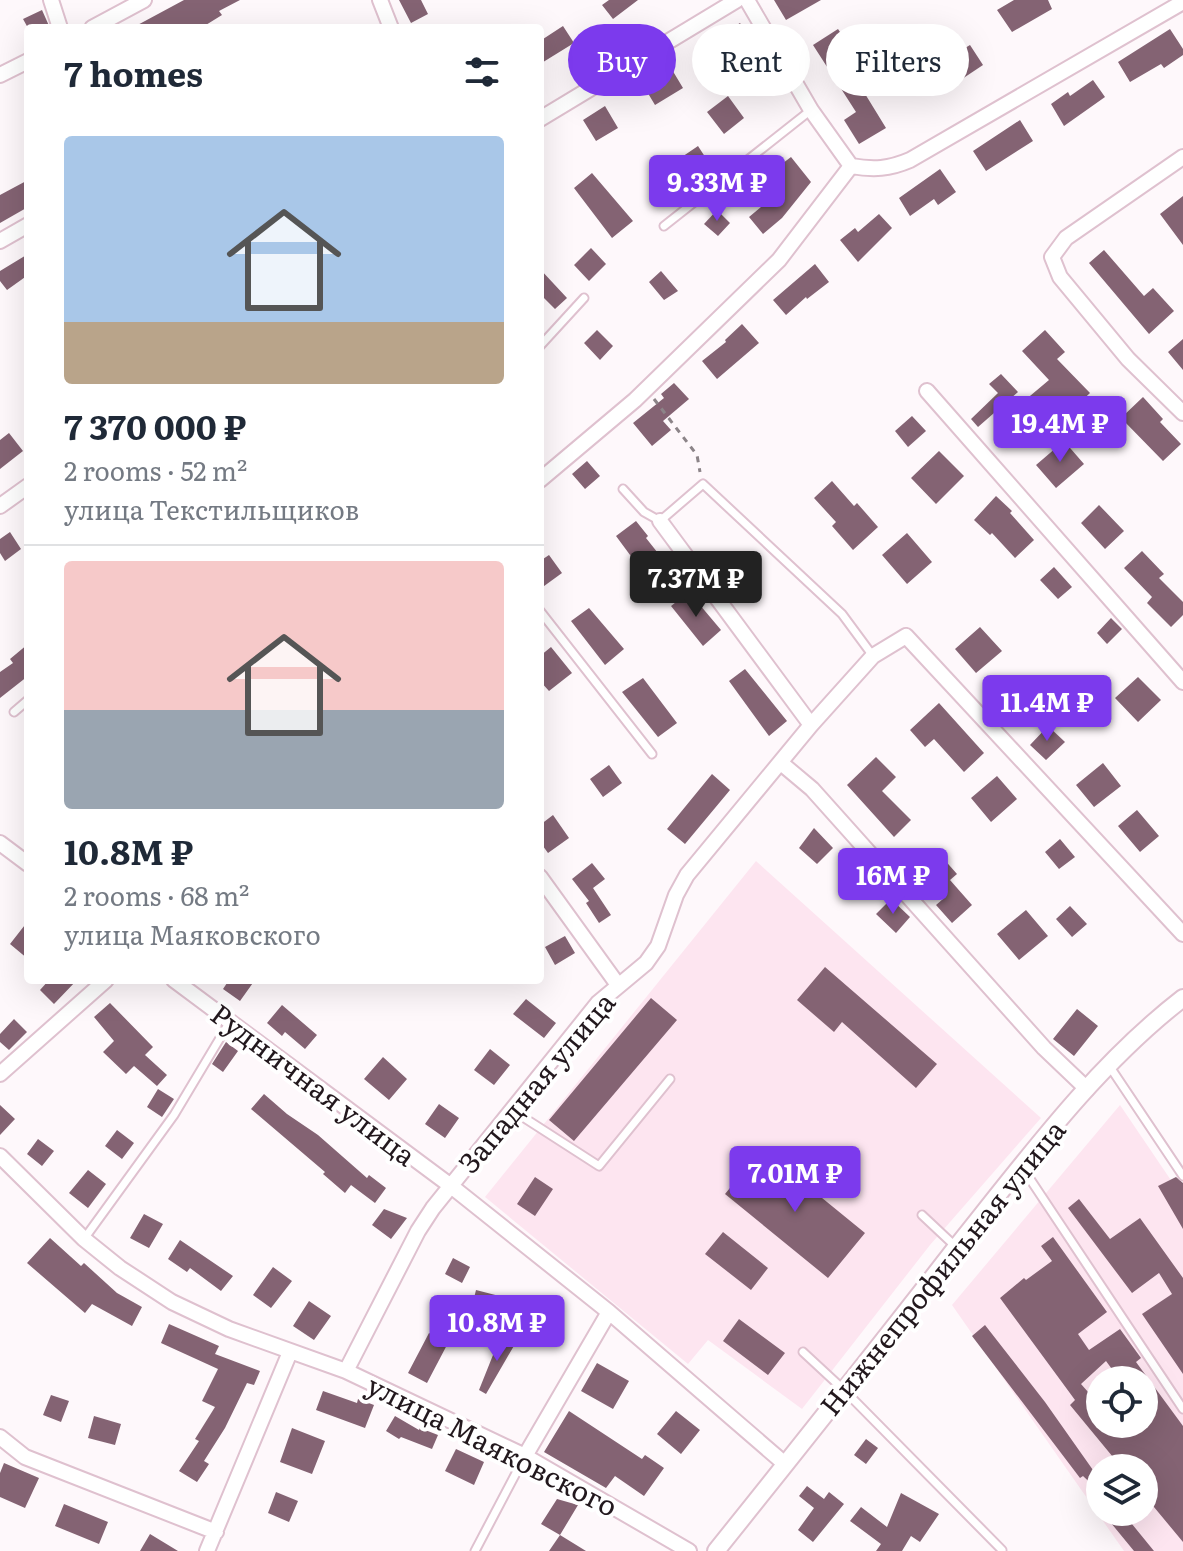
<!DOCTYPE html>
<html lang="en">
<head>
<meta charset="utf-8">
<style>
	:root { --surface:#fff; --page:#f6f6f7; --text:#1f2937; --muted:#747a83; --line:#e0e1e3; --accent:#7c3aed }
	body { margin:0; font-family:Literata,serif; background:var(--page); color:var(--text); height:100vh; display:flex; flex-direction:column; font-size:30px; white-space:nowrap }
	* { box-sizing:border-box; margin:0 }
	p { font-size:26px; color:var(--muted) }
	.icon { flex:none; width:44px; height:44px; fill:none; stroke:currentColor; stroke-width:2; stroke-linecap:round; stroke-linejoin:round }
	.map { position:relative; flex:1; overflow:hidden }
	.details { position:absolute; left:24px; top:24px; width:520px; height:960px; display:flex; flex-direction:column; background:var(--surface); border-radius:8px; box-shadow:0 8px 32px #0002 }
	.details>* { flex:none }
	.guide { position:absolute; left:568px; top:24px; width:494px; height:72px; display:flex; gap:16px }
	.tools { position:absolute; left:1086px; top:1366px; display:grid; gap:16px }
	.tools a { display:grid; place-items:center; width:72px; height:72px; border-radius:50%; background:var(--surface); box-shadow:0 8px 32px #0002; font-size:40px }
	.price { position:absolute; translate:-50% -68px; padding:0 18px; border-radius:8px; background:var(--accent); color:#fff; font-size:26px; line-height:52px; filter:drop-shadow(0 2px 4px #0008) }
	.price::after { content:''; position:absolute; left:50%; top:48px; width:24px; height:18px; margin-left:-12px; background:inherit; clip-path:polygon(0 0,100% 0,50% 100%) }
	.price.active { background:#222; color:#fff }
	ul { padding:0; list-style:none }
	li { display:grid; align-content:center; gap:16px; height:424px; padding:0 40px }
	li+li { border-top:2px solid var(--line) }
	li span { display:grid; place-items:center; height:248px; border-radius:8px; color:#555 }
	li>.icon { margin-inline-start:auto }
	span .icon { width:144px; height:144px; fill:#fffc; stroke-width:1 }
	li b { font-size:34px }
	h2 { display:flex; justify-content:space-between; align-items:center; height:96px; padding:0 40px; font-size:34px }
	.tag { padding:0 28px; border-radius:36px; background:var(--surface); box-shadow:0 8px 32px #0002; font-size:28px; line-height:72px }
	.tag.active { background:var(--accent); color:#fff }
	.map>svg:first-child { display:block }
	.built { fill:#fde5f0; fill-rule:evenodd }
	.building { fill:#846373; fill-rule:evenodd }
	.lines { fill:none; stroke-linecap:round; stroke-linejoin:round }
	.service-casing { stroke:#dfc1cf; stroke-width:11 }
	.minor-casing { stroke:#dfc1cf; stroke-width:18 }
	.tertiary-casing { stroke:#dfc1cf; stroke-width:20 }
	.path { stroke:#8c8488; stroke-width:3; stroke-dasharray:6 6; stroke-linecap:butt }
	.service { stroke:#fff; stroke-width:7 }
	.minor { stroke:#fff; stroke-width:14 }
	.tertiary { stroke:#fff; stroke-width:16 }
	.labels { text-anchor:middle; stroke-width:8; stroke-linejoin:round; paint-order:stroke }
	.street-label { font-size:28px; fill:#22181d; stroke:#fff }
</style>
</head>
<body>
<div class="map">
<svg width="1183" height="1551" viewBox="0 0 1183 1551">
	<rect width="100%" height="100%" fill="#fef8fb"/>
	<!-- built -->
	<path class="built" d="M 756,861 L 1041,1118 L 930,1245 L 802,1409 L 708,1340 L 688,1364 L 485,1197 Z
		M 1120,1105 L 1183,1198 L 1183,1551 L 1124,1551 L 952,1305 ZM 1100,1380 L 1144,1380 L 1144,1424 L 1100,1424 ZM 1100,1468 L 1144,1468 L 1144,1512 L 1100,1512 Z"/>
	<!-- building -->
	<path class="building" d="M 184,0 L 240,0 L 219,11 L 222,15 L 201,28 L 132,28 Z
		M 399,0 L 421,0 L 428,14 L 411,23 Z
		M 609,0 L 638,0 L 613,19 L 602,5 Z
		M 774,0 L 821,0 L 786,20 Z
		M 1014,0 L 1048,0 L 1052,9 L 1012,32 L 997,10 Z
		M 42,10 L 50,28 L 28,28 L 23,19 Z
		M 740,23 L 752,41 L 732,55 L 720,36 Z
		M 563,26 L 574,43 L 540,64 L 540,41 Z
		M 838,29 L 850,47 L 846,49 L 866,80 L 859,84 L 886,128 L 859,144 L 844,120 L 856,112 L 813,45 Z
		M 1170,29 L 1183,49 L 1183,55 L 1164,68 L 1161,64 L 1130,82 L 1118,62 Z
		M 970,45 L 983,65 L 938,95 L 925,72 Z
		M 668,63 L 683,88 L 655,105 L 640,80 Z
		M 1093,80 L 1105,97 L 1064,126 L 1051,104 L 1068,92 L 1070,96 Z
		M 728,96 L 744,118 L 724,134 L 707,112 Z
		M 605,106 L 618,128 L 596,141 L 583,120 Z
		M 1020,120 L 1033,141 L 986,171 L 973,151 Z
		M 698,146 L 711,166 L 689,180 L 676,161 Z
		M 791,157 L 811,182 L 782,218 L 763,234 L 749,217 L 780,191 L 766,176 Z
		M 940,169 L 956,192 L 938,205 L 934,199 L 910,216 L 899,198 Z
		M 592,173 L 633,221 L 612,238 L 574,188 Z
		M 28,180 L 28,207 L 0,223 L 0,195 Z
		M 1183,196 L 1183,245 L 1160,214 Z
		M 717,210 L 730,223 L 718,236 L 704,224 Z
		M 879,214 L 892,228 L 858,262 L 840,240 L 855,228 L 858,232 Z
		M 591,248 L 606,264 L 589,281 L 574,265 Z
		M 1104,250 L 1144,296 L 1153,288 L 1174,311 L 1149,334 L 1089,263 Z
		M 28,254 L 28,275 L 7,290 L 0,281 L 0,271 Z
		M 815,264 L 829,282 L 807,299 L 806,297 L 786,315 L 773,300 Z
		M 540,269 L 567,298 L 555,309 L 540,294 Z
		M 661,271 L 678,291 L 664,300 L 649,282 Z
		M 742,324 L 759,343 L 717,379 L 702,361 L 726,342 L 725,340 Z
		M 597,330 L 613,346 L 600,360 L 584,343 Z
		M 1045,330 L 1065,352 L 1057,359 L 1090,393 L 1071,411 L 1067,407 L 1045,425 L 1024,401 L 1049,380 L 1022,351 Z
		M 1183,339 L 1183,370 L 1168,352 Z
		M 1001,374 L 1018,392 L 978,427 L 971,419 L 998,393 L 989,384 Z
		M 674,383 L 689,399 L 663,421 L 671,430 L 652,446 L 633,423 L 664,398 L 661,394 Z
		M 1143,397 L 1163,419 L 1160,422 L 1181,444 L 1163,461 L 1121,418 Z
		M 912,416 L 926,431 L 908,447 L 895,431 Z
		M 9,433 L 23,451 L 0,469 L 0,440 Z
		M 1064,441 L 1084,464 L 1056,488 L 1036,465 Z
		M 939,451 L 964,476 L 936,504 L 911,478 Z
		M 587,461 L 600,476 L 585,489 L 572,474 Z
		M 832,481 L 854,506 L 857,503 L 878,527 L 853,550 L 832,526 L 836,522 L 814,498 Z
		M 996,496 L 1012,511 L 1010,513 L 1034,540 L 1015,558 L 992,533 L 990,535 L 974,520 Z
		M 1099,505 L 1124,531 L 1105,549 L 1081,523 Z
		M 636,521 L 648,536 L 646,538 L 669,567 L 650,582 L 616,536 Z
		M 10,532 L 21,549 L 5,561 L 0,553 L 0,539 Z
		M 907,533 L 932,562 L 907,584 L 882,555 Z
		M 1142,551 L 1164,574 L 1159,578 L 1183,602 L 1183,615 L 1171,627 L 1147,603 L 1152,597 L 1124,568 Z
		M 549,555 L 562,573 L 540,589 L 540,561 Z
		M 1054,567 L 1072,587 L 1058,599 L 1040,580 Z
		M 689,592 L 721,630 L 703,646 L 671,606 Z
		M 589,608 L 624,649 L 605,665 L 571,621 Z
		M 1111,618 L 1122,629 L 1107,644 L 1097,633 Z
		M 980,627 L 1002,651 L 976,673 L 955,649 Z
		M 28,644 L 28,676 L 0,698 L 0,672 L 13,663 L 10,659 Z
		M 551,647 L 572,673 L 549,691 L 540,681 L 540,656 Z
		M 745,669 L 787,721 L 769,736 L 729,681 Z
		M 1138,677 L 1161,700 L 1138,722 L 1115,698 Z
		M 643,678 L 677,723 L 658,737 L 622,692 Z
		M 1016,678 L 1034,698 L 1015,716 L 996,696 Z
		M 939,703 L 984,753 L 964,772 L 934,739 L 925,747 L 910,730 Z
		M 1048,726 L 1065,742 L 1046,760 L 1030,745 Z
		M 876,757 L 896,777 L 882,791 L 911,820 L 894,837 L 847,785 Z
		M 1103,763 L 1121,786 L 1094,807 L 1076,785 Z
		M 609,765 L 622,783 L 603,797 L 590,779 Z
		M 712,774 L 730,790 L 685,844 L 667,829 Z
		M 997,776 L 1017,799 L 991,822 L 971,798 Z
		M 1137,810 L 1159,836 L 1140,852 L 1118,826 Z
		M 553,815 L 569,838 L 548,853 L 540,842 L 540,825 Z
		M 814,828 L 833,848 L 817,864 L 799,848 Z
		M 1060,839 L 1075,857 L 1059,869 L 1045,852 Z
		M 934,848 L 957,874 L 950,880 L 972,905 L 952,923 L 936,905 L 943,899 L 914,865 Z
		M 592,863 L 605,879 L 593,888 L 611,915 L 599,923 L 586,903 L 589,901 L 572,879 Z
		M 891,899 L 910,917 L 896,933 L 876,914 Z
		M 1070,906 L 1087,924 L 1072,937 L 1056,919 Z
		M 1026,910 L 1048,936 L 1019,960 L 997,934 Z
		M 28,921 L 28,959 L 10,944 Z
		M 565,936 L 575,953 L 555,965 L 545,947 Z
		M 825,967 L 937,1064 L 916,1088 L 842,1022 L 834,1032 L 797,1000 Z
		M 49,980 L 77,980 L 54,1004 L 40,990 Z
		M 229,980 L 255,980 L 240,1001 L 223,989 Z
		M 651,998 L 677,1020 L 574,1141 L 549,1120 Z
		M 526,999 L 556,1023 L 544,1038 L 513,1014 Z
		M 110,1003 L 153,1047 L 145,1055 L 167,1075 L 157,1086 L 134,1066 L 126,1074 L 103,1052 L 114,1041 L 94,1017 Z
		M 282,1005 L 317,1035 L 305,1049 L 285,1032 L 282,1036 L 267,1023 Z
		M 1077,1009 L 1098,1026 L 1074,1056 L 1053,1039 Z
		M 14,1019 L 27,1032 L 9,1050 L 0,1042 L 0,1034 Z
		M 226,1042 L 238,1051 L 223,1072 L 212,1064 Z
		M 490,1049 L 510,1065 L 494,1085 L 474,1070 Z
		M 383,1057 L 407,1079 L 389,1100 L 364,1079 Z
		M 158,1089 L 174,1099 L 162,1117 L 147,1107 Z
		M 264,1094 L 287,1114 L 318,1135 L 367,1178 L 369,1175 L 386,1188 L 375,1203 L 351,1185 L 345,1193 L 323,1174 L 325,1172 L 251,1109 Z
		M 439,1104 L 459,1118 L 445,1138 L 425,1124 Z
		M 0,1105 L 15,1119 L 0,1135 Z
		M 117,1130 L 134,1143 L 122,1159 L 105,1146 Z
		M 38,1139 L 54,1151 L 42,1166 L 27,1154 Z
		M 762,1149 L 865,1233 L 828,1278 L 725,1194 Z
		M 88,1170 L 106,1184 L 88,1208 L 69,1193 Z
		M 535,1177 L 553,1189 L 535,1216 L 517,1204 Z
		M 1176,1177 L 1183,1183 L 1183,1229 L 1158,1186 Z
		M 1079,1199 L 1110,1239 L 1140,1218 L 1183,1278 L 1183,1374 L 1142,1314 L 1172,1294 L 1159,1273 L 1132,1293 L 1068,1208 Z
		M 384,1209 L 407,1218 L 391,1239 L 372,1225 Z
		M 144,1214 L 163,1224 L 149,1248 L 130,1238 Z
		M 723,1232 L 768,1268 L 751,1290 L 705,1254 Z
		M 1053,1237 L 1107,1312 L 1078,1334 L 1089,1350 L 1120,1329 L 1141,1358 L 1136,1362 L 1183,1426 L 1183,1542 L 1144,1495 L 1144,1468 L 1122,1468 L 1070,1405 L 1075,1400 L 1000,1298 L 1024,1278 L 1026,1280 L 1052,1261 L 1041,1246 ZM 1106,1361 L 1117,1376 L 1126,1370 L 1133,1380 L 1144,1380 L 1144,1424 L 1100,1424 L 1100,1415 L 1092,1405 L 1096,1401 L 1081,1384 Z
		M 50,1238 L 81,1266 L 84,1263 L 117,1293 L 142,1307 L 132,1326 L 92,1304 L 85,1313 L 27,1263 Z
		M 180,1240 L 233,1276 L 221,1291 L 190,1268 L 187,1272 L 168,1259 Z
		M 453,1258 L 470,1267 L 462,1283 L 445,1274 Z
		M 273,1267 L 292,1281 L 271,1308 L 253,1295 Z
		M 476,1290 L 507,1298 L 502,1317 L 473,1302 Z
		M 309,1301 L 331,1316 L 314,1340 L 293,1326 Z
		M 739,1319 L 785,1353 L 768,1375 L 723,1341 Z
		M 169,1324 L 219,1346 L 215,1354 L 260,1371 L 254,1385 L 247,1383 L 225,1428 L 204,1461 L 209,1464 L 197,1482 L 179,1471 L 199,1441 L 195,1439 L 215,1407 L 202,1401 L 218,1369 L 161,1343 Z
		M 985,1325 L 1045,1402 L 1100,1480 L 1100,1492 L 1083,1476 L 1080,1478 L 972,1336 Z
		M 429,1333 L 448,1343 L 427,1383 L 408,1373 Z
		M 501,1335 L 515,1344 L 486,1394 L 479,1390 Z
		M 597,1363 L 629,1381 L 613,1409 L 581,1391 Z
		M 323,1391 L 357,1403 L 358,1399 L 374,1405 L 365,1428 L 316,1410 Z
		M 51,1395 L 69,1401 L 61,1422 L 43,1415 Z
		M 569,1411 L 642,1459 L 645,1455 L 664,1468 L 644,1496 L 615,1476 L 606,1488 L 544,1452 Z
		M 676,1411 L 700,1430 L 681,1454 L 657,1434 Z
		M 94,1416 L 121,1424 L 115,1445 L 88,1438 Z
		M 395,1416 L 419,1430 L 420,1428 L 438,1435 L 432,1449 L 401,1437 L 399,1439 L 386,1431 Z
		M 292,1428 L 325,1441 L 312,1474 L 280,1462 Z
		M 866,1439 L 878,1448 L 866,1464 L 854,1455 Z
		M 456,1449 L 484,1462 L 474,1485 L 445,1471 Z
		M 4,1463 L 39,1478 L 25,1508 L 0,1497 L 0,1473 Z
		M 807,1486 L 824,1499 L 829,1492 L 844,1504 L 813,1542 L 798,1530 L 814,1508 L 799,1496 Z
		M 276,1492 L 298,1501 L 289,1522 L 268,1513 Z
		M 901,1493 L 939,1514 L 920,1542 L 911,1536 L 902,1551 L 876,1551 L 881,1544 L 850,1521 L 861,1507 L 887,1527 Z
		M 557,1499 L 578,1505 L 560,1535 L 541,1524 Z
		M 64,1504 L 108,1522 L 99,1544 L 55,1526 Z
		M 1123,1513 L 1154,1551 L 1134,1551 L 1111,1523 Z
		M 150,1534 L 178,1551 L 140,1551 Z
		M 560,1535 L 586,1551 L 549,1551 Z"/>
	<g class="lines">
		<defs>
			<path id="service" d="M 664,226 L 811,110
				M 540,346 L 584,298
				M 623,489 L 644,512 L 660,521 L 703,484 L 842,614 L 873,656
				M 540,611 L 652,754
				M 14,712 L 28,700
				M 1110,1067 L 1183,1176
				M 512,1110 L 599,1166 L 670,1079
				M 1022,1167 L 1183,1409
				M 922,1215 L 955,1246
				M 84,1239 L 174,1115 L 229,1023
				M 803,1352 L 844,1390 L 1002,1550
				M 475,1551 L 525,1456"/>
			<path id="minor" d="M 51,0 L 60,28
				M 380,0 L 391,28
				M 747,0 L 811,110 L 851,166
				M 92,28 L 144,0
				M 0,75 L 28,61
				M 540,119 L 737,0
				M 1183,157 L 1066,238 L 1052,257 L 1060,277 L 1128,359 L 1183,413
				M 0,241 L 28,225
				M 927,391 L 1183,682
				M 540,480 L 635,400 L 779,260 L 851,166 C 874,170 889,169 910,160 L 1183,2
				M 0,506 L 28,486
				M 660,521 L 811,725
				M 781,763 L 812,789 L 1044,1048 L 1087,1089
				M 0,843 L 28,864
				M 540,877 L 618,985
				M 174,980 L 451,1186 L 609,1312 L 785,1464
				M 0,1074 L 106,980
				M 0,1156 L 84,1239 L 120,1268 L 172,1302 L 229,1329 L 346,1371 L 525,1456 L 689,1551
				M 346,1371 L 418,1231 L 433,1208 L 598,1003 L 646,963 L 658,946 L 676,895 L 687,875 L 811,725 L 873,656 L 906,636 L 1183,934
				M 0,1437 L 25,1457 L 216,1532
				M 525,1456 L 609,1312
				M 207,1551 L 290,1352"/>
			<path id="tertiary" d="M 716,1551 C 797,1450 878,1348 958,1245 C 1027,1159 1095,1066 1183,998"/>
		</defs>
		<!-- service casing -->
		<use href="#service" class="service-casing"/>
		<!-- minor casing -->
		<use href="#minor" class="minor-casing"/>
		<!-- tertiary casing -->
		<use href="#tertiary" class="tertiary-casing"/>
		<!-- path -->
		<path class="path" d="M 654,399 L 697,455 L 700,472"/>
		<!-- service -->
		<use href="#service" class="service"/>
		<!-- minor -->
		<use href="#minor" class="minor"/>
		<!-- tertiary -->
		<use href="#tertiary" class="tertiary"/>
	</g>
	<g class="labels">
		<!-- street labels -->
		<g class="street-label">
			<text transform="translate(537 1083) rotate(-50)" y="10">Западная улица</text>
			<text transform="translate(313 1085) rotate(37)" y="10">Рудничная улица</text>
			<text transform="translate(943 1268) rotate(-51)" y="10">Нижнепрофильная улица</text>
			<text transform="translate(492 1446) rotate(27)" y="10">улица Маяковского</text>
		</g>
	</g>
</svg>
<div class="tools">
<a><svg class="icon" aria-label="locate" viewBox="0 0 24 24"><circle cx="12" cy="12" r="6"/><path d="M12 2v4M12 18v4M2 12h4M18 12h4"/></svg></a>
<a><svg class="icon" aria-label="layers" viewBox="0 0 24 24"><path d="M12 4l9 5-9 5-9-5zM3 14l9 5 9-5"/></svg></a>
</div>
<b class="price" style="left:717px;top:223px">9.33M ₽</b>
<b class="price" style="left:1060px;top:464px">19.4M ₽</b>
<b class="price active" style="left:696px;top:619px">7.37M ₽</b>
<b class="price" style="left:1047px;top:743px">11.4M ₽</b>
<b class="price" style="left:893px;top:916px">16M ₽</b>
<b class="price" style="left:795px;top:1214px">7.01M ₽</b>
<b class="price" style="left:497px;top:1363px">10.8M ₽</b>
<div class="guide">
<a class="tag active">Buy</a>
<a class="tag">Rent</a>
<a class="tag">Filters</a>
</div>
<section class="details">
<h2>7 homes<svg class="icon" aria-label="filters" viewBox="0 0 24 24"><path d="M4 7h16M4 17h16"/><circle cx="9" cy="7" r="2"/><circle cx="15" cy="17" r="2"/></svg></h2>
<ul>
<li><span style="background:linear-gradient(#a9c7e8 75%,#b9a48a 0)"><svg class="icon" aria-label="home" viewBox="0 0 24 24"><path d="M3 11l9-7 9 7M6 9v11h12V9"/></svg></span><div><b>7 370 000 ₽</b><p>2 rooms · 52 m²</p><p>улица Текстильщиков</p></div></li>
<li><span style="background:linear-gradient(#f6c9c9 60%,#9aa5b1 0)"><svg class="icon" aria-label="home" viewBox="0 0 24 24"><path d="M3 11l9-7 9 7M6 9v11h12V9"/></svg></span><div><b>10.8M ₽</b><p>2 rooms · 68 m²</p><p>улица Маяковского</p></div></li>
</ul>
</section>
</div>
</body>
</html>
